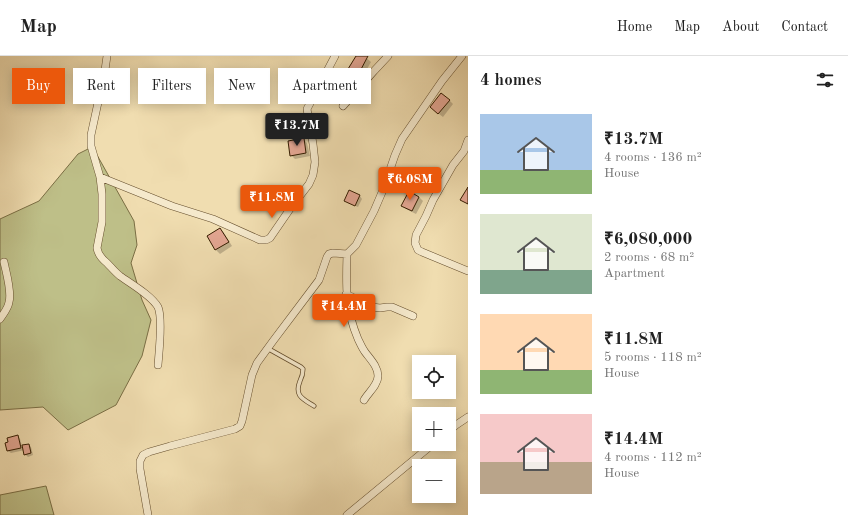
<!DOCTYPE html>
<html lang="en">
<head>
<meta charset="utf-8">
<style>
	:root { --surface:#fff; --page:#f6f6f6; --text:#222; --muted:#767676; --line:#e0e0e0; --accent:#ea580c }
	body { margin:0; font-family:"Old Standard TT",serif; background:var(--page); color:var(--text); height:100vh; display:flex; flex-direction:column; font-size:15px; white-space:nowrap }
	* { box-sizing:border-box; margin:0 }
	p { font-size:13px; color:var(--muted) }
	.icon { flex:none; width:22px; height:22px; fill:none; stroke:currentColor; stroke-width:2; stroke-linecap:round; stroke-linejoin:round }
	.map { position:relative; flex:1; overflow:hidden }
	.drawer { display:flex; flex-direction:column; background:var(--surface); width:380px }
	.drawer>* { flex:none }
	.hud { position:absolute; left:12px; top:12px; width:380px; height:36px; display:flex; gap:8px }
	.fabs { position:absolute; left:412px; top:299px; display:grid; gap:8px }
	.fabs a { display:grid; place-items:center; width:44px; height:44px; border-radius:0px; background:var(--surface); box-shadow:0 2px 10px #0003; font-size:20px }
	.price { position:absolute; translate:-50% -34px; padding:0 9px; border-radius:4px; background:var(--accent); color:#fff; font-size:13px; line-height:26px; filter:drop-shadow(0 1px 2px #0008) }
	.price::after { content:''; position:absolute; left:50%; top:24px; width:12px; height:9px; margin-left:-6px; background:inherit; clip-path:polygon(0 0,100% 0,50% 100%) }
	.price.on { background:#222; color:#fff }
	ul { padding:0; list-style:none }
	li { display:flex; align-items:center; gap:12px; height:100px; padding:0 12px }
	li span { display:grid; place-items:center; flex:none; width:112px; height:80px; border-radius:0px; color:#555 }
	li>.icon { margin-inline-start:auto }
	span .icon { width:48px; height:48px; fill:#fffc; stroke-width:1 }
	li b { font-size:17px }
	h2 { display:flex; justify-content:space-between; align-items:center; height:48px; padding:0 12px; font-size:17px }
	.tag { padding:0 14px; border-radius:0px; background:var(--surface); box-shadow:0 2px 10px #0003; font-size:14px; line-height:36px }
	.tag.on { background:var(--accent); color:#fff }
	header { display:flex; align-items:center; gap:24px; box-sizing:border-box; height:56px; padding:0 20px; background:var(--surface); border-bottom:1px solid var(--line) }
	header strong { font-size:19px }
	nav { display:flex; gap:22px; margin-inline-start:auto; font-size:14px }
	main { display:flex; flex:1; min-height:0 }
	.map>svg:first-child { display:block }
	.green { fill:#bebf88; stroke:#7a6e44 }
	.shadow { fill:#0003 }
	.building { fill:#e3a692; stroke:#351d00 }
	.lines { fill:none; stroke-linecap:round; stroke-linejoin:round }
	.lane-casing { stroke:#644d2c; stroke-width:5 }
	.street-casing { stroke:#644d2c; stroke-width:8 }
	.lane { stroke:#f5e9cc; stroke-width:3.5 }
	.street { stroke:#f5e9cc; stroke-width:7 }
</style>
</head>
<body>
<header>
<strong>Map</strong>
<nav><a>Home</a><a>Map</a><a>About</a><a>Contact</a></nav>
</header>
<main>
<div class="map">
<svg width="468" height="459" viewBox="0 0 468 459">
	<rect width="100%" height="100%" fill="#f0ddb0"/>
	<filter id="stains"><feTurbulence type="fractalNoise" baseFrequency=".005" numOctaves="4"/><feColorMatrix values="0 0 0 0 .2 0 0 0 0 .09 0 0 0 0 .02 0 0 0 .5 -.17"/></filter>
	<radialGradient id="worn" r=".72"><stop offset=".6" stop-color="#630" stop-opacity="0"/><stop offset="1" stop-color="#630" stop-opacity=".3"/></radialGradient>
	<!-- green -->
	<path class="green" d="M 88,93 L 97,99 L 134,165 L 137,189 L 131,207 L 142,244 L 151,264 L 142,300 L 116,349 L 68,374 L 43,351 L 0,354 L 0,163 L 39,145 L 78,98 Z
		M 46,430 L 54,459 L 0,459 L 0,439 Z"/>
	<!-- shadow -->
	<path class="shadow" d="M 357,0 L 364,0 L 371,6 L 362,22 L 353,17 L 349,13 Z
		M 449,44 L 453,48 L 443,61 L 435,55 Z
		M 303,83 L 307,87 L 310,100 L 295,103 L 291,99 Z
		M 350,136 L 360,140 L 362,143 L 358,151 L 348,147 L 346,144 Z
		M 419,141 L 423,145 L 416,158 L 406,153 L 402,149 Z
		M 220,173 L 224,177 L 232,190 L 220,198 L 216,194 L 208,180 Z
		M 18,380 L 20,383 L 22,390 L 29,389 L 31,391 L 33,399 L 28,401 L 25,398 L 25,394 L 11,397 L 8,395 Z"/>
	<!-- building -->
	<path class="building" d="M 356,0 L 368,0 L 358,19 L 348,13 Z
		M 441,37 L 450,44 L 438,58 L 430,51 Z
		M 304,82 L 306,97 L 290,100 L 288,85 Z
		M 468,131 L 468,148 L 460,144 Z
		M 349,134 L 360,139 L 355,150 L 344,145 Z
		M 409,135 L 419,141 L 412,155 L 401,150 Z
		M 220,172 L 229,186 L 215,194 L 207,180 Z
		M 18,379 L 21,392 L 7,395 L 5,387 L 8,386 L 7,382 Z
		M 29,388 L 31,397 L 24,399 L 22,389 Z"/>
	<g class="lines">
		<defs>
			<path id="lane" d="M 267,292 L 301,311 L 303,313 C 303,318 302,321 300,325 C 294,340 303,343 314,350"/>
			<path id="street" d="M 107,0 L 105,14 L 91,79 L 91,90 L 100,121 L 102,138 L 102,166 L 97,192 C 98,199 102,203 107,207 C 111,211 115,216 120,220 C 131,228 151,239 158,251 C 163,262 159,296 158,309
				M 343,50 L 374,15 L 388,0
				M 468,84 L 464,95 L 453,109 L 433,144 L 426,160 L 416,179 L 415,187 L 418,194 L 422,196 L 468,215
				M 100,121 L 172,150 L 213,163 L 260,184 L 266,184 L 270,182 L 292,150 L 309,128 L 313,119 L 315,106 L 313,88 L 307,53 L 335,0
				M 347,198 C 346,230 345,252 358,283 C 360,287 362,292 365,296 C 371,304 378,311 378,320 C 378,329 368,337 364,344
				M 346,238 L 372,251 L 380,252 L 387,251 L 392,251 L 413,260
				M 0,263 C 3,258 8,253 9,246 C 12,236 6,216 4,206
				M 449,375 L 456,369 L 468,361
				M 148,459 L 140,413 L 140,405 L 143,399 L 149,396 L 170,390 L 235,373 L 240,370 L 242,365 L 252,319 L 257,307 L 273,285 L 319,224 L 327,201 L 329,198 L 333,197 L 347,198 L 356,189 L 374,155 L 383,134 L 395,99 L 402,83 L 442,25 L 462,0
				M 347,459 L 433,388"/>
		</defs>
		<!-- lane casing -->
		<use href="#lane" class="lane-casing"/>
		<!-- street casing -->
		<use href="#street" class="street-casing"/>
		<!-- lane -->
		<use href="#lane" class="lane"/>
		<!-- street -->
		<use href="#street" class="street"/>
	</g>
	<rect width="100%" height="100%" filter="url(#stains)"/>
	<rect width="100%" height="100%" fill="url(#worn)"/>
</svg>
<div class="fabs">
<a><svg class="icon" aria-label="locate" viewBox="0 0 24 24"><circle cx="12" cy="12" r="6"/><path d="M12 2v4M12 18v4M2 12h4M18 12h4"/></svg></a>
<a>+</a>
<a>−</a>
</div>
<b class="price on" style="left:297px;top:91px">₹13.7M</b>
<b class="price" style="left:410px;top:145px">₹6.08M</b>
<b class="price" style="left:272px;top:163px">₹11.8M</b>
<b class="price" style="left:344px;top:272px">₹14.4M</b>
<div class="hud">
<a class="tag on">Buy</a>
<a class="tag">Rent</a>
<a class="tag">Filters</a>
<a class="tag">New</a>
<a class="tag">Apartment</a>
</div>
</div>
<section class="drawer">
<h2>4 homes<svg class="icon" aria-label="filters" viewBox="0 0 24 24"><path d="M4 7h16M4 17h16"/><circle cx="9" cy="7" r="2"/><circle cx="15" cy="17" r="2"/></svg></h2>
<ul>
<li><span style="background:linear-gradient(#a9c7e8 70%,#8fb573 0)"><svg class="icon" aria-label="home" viewBox="0 0 24 24"><path d="M3 11l9-7 9 7M6 9v11h12V9"/></svg></span><div><b>₹13.7M</b><p>4 rooms · 136 m²</p><p>House</p></div></li>
<li><span style="background:linear-gradient(#dfe7d0 70%,#7fa58c 0)"><svg class="icon" aria-label="home" viewBox="0 0 24 24"><path d="M3 11l9-7 9 7M6 9v11h12V9"/></svg></span><div><b>₹6,080,000</b><p>2 rooms · 68 m²</p><p>Apartment</p></div></li>
<li><span style="background:linear-gradient(#ffd9b3 70%,#8fb573 0)"><svg class="icon" aria-label="home" viewBox="0 0 24 24"><path d="M3 11l9-7 9 7M6 9v11h12V9"/></svg></span><div><b>₹11.8M</b><p>5 rooms · 118 m²</p><p>House</p></div></li>
<li><span style="background:linear-gradient(#f6c9c9 60%,#b9a48a 0)"><svg class="icon" aria-label="home" viewBox="0 0 24 24"><path d="M3 11l9-7 9 7M6 9v11h12V9"/></svg></span><div><b>₹14.4M</b><p>4 rooms · 112 m²</p><p>House</p></div></li>
</ul>
</section>
</main>
</body>
</html>
